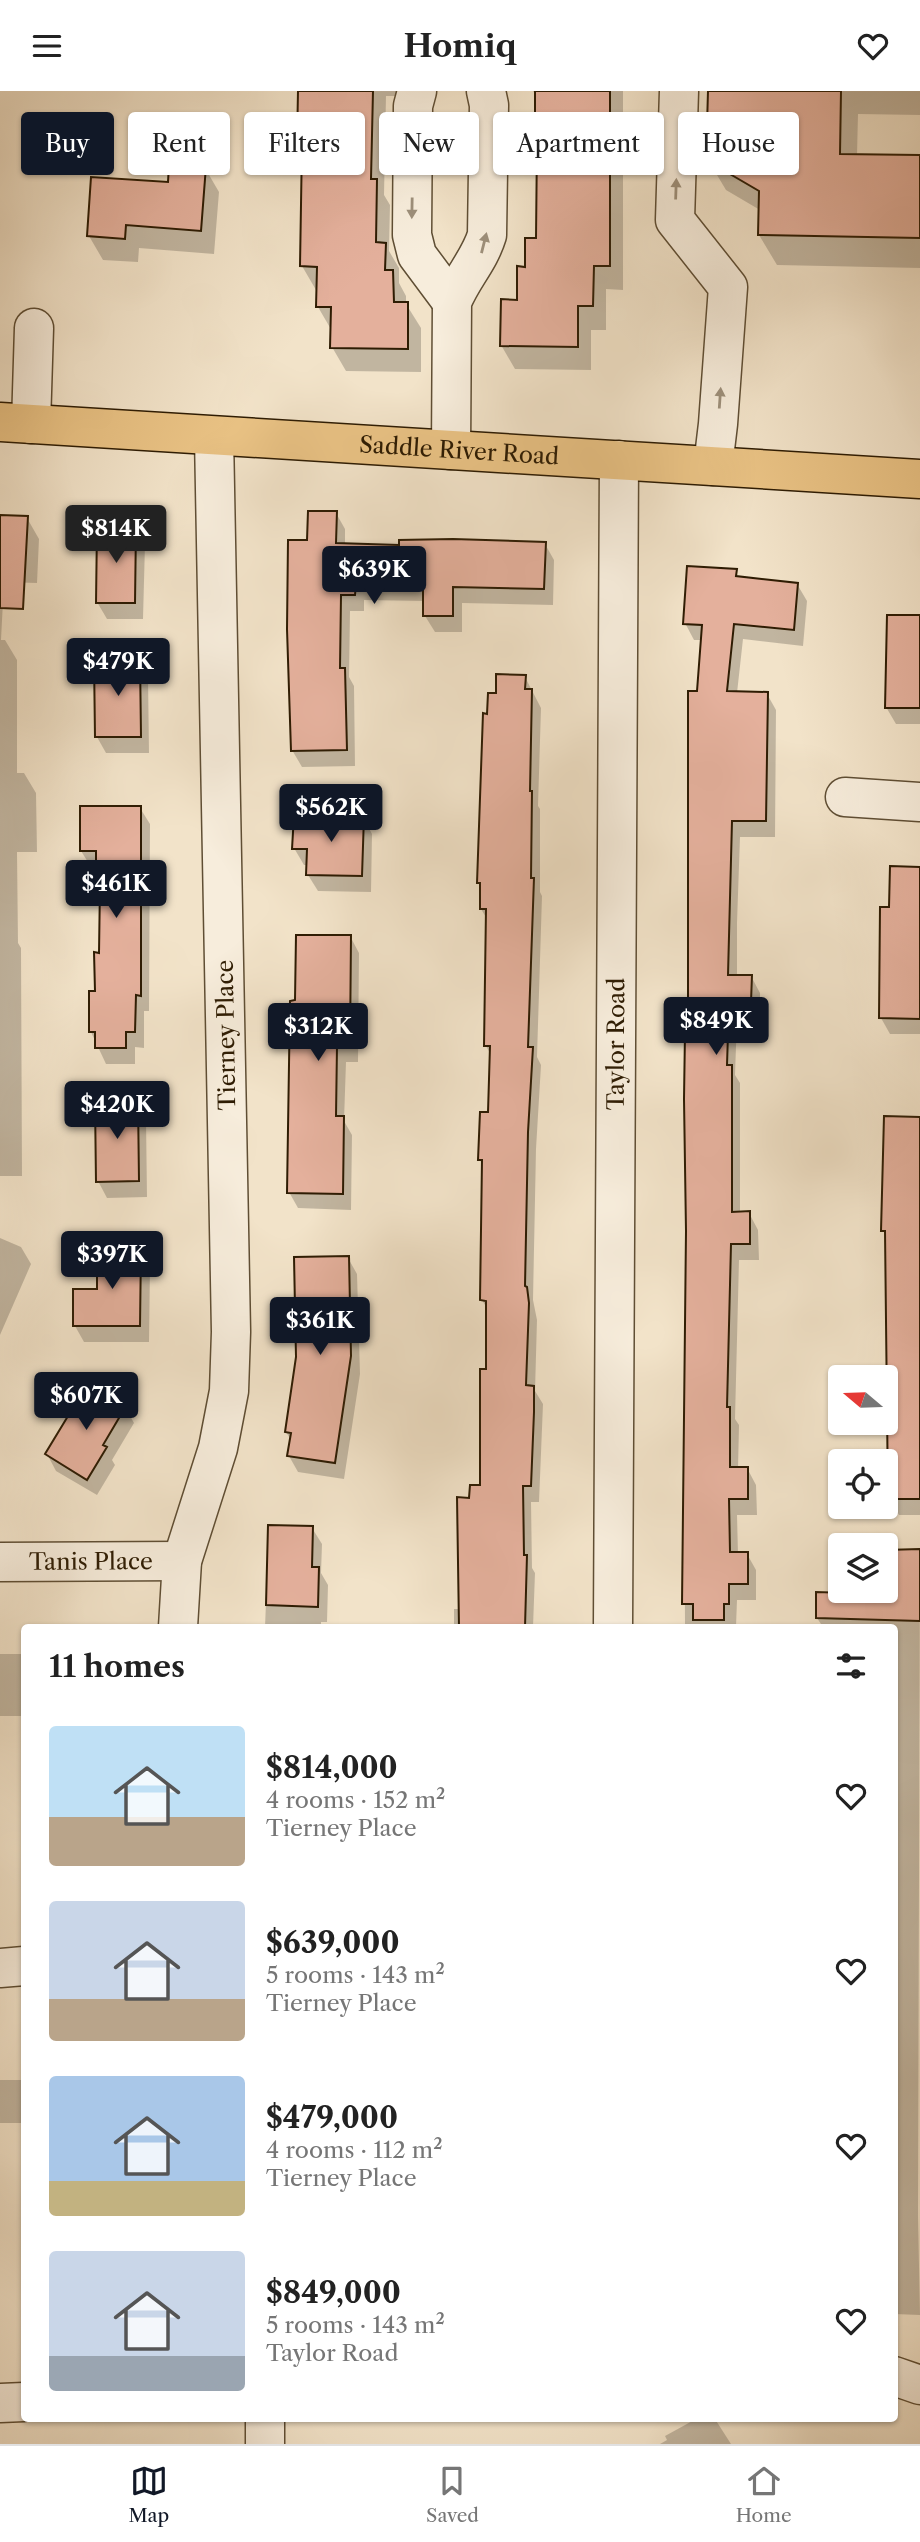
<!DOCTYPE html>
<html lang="en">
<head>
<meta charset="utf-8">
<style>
	:root { --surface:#fff; --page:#f2f2f2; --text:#222; --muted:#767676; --line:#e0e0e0; --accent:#111827 }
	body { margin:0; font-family:"Libre Caslon Text",serif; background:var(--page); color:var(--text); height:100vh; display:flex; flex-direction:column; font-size:26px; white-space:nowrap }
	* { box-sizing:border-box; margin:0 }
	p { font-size:23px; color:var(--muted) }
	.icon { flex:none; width:38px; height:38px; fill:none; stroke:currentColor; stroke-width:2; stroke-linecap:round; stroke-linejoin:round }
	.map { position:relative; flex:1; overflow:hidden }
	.panel { position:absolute; left:21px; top:1533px; width:877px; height:798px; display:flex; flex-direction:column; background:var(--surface); border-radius:7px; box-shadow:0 2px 5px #0004 }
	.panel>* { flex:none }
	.top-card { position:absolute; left:21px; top:21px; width:878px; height:63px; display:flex; gap:14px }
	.needle { width:46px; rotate:289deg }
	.buttons { position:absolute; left:828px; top:1274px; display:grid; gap:14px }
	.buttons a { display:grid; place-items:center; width:70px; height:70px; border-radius:7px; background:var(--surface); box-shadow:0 2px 5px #0004; font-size:35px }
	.price { position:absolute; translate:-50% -60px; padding:0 16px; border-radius:7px; background:var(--accent); color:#fff; font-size:23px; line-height:46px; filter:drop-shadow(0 2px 4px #0008) }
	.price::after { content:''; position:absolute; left:50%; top:42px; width:21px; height:16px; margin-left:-10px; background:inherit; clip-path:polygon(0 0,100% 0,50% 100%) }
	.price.active { background:#222; color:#fff }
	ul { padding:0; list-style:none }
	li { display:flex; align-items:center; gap:21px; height:175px; padding:0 28px }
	li span { display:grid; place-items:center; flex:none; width:196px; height:140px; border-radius:7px; color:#555 }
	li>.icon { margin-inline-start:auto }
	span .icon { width:84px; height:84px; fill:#fffc; stroke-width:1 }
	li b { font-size:30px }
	h2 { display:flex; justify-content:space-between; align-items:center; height:84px; padding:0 28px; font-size:30px }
	.pill { padding:0 24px; border-radius:7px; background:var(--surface); box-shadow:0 2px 5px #0004; font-size:24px; line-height:63px }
	.pill.active { background:var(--accent); color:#fff }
	header { display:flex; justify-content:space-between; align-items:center; height:91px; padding:0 28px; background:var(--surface); font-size:32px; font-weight:700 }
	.tabs { display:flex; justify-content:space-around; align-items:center; height:98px; border-top:2px solid var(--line); background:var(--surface); font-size:19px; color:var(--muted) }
	.tabs a { display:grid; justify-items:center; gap:4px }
	.tabs .active { color:var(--accent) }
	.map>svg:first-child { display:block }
	.shadow { fill:#0003 }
	.building { fill:#e4b09c; stroke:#2e1c03; stroke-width:2 }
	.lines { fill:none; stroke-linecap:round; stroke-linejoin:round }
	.minor-casing { stroke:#5f4e34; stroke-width:41 }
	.major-casing { stroke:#2e1c03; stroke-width:41 }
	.minor { stroke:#f7eddc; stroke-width:38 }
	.major { stroke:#e9c284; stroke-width:38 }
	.oneway { fill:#9d8f7a }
	.labels { text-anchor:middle; stroke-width:5; stroke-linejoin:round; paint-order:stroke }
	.street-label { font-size:23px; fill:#2e1c03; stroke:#f7eddc }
</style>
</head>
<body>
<header><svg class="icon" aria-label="menu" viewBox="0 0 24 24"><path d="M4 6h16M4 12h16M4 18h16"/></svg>Homiq<svg class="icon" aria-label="heart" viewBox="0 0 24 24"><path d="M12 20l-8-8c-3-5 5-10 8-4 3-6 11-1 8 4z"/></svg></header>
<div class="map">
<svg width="920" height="2353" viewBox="0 0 920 2353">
	<rect width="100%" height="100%" fill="#f2e3c9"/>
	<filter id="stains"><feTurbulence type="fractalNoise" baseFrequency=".00286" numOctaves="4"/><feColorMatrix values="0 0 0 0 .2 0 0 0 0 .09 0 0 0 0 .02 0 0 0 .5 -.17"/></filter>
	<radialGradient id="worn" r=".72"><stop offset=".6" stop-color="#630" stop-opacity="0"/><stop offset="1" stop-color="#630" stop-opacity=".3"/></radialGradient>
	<!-- shadow -->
	<path class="shadow" d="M 300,0 L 397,0 L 397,5 L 386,5 L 384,104 L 390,114 L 389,160 L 399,177 L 399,192 L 406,205 L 406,213 L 421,237 L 421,281 L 346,280 L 332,256 L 332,240 L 318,216 L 318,199 L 316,199 L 302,175 L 304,60 L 299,51 Z
		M 533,0 L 623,0 L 623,199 L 606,198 L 606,239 L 591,239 L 591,279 L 515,278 L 501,254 L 518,210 L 537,149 L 539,54 L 536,50 L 537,6 Z
		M 709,0 L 920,0 L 920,24 L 858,23 L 857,65 L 920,66 L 920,177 L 777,174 L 759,144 L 760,119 L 726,99 L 708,69 Z
		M 205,77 L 219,101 L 214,163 L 139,157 L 138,171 L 103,169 L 89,145 L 169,93 Z
		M 336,422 L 345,438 L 345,454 L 545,453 L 554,469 L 553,514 L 462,512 L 462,541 L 435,541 L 425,525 L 425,510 L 364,509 L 364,520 L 350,520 L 349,586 L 354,595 L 355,675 L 302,676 L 292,659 L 309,450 Z
		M 0,426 L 27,427 L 39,448 L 37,492 L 4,491 L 1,549 L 5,549 L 17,569 L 17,682 L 24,682 L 36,702 L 37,761 L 17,761 L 18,852 L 21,857 L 22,1085 L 0,1085 Z
		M 135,437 L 145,453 L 143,528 L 107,528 L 97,511 Z
		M 735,480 L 740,488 L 797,493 L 807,510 L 803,555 L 743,548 L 737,602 L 767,603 L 776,619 L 775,746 L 740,746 L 737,832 L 737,885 L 751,885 L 760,902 L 760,927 L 737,927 L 735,984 L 740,992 L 740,1122 L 749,1122 L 758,1139 L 759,1169 L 739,1169 L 735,1328 L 739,1334 L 738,1378 L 747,1377 L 756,1394 L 757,1424 L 737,1424 L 738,1463 L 747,1463 L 756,1479 L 756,1509 L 737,1509 L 736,1536 L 685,1536 L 684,1308 L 689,943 L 699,602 L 703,549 L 694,549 L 685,532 Z
		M 920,526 L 920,633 L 896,633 L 886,616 Z
		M 139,569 L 148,585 L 149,662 L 106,662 L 97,646 Z
		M 525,586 L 541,617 L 538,715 L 540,718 L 540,801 L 542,805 L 537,966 L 541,974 L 536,1058 L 533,1209 L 537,1229 L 535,1300 L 543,1313 L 539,1411 L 531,1411 L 532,1477 L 535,1482 L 533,1536 L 454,1536 L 454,1518 L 460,1518 L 471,1409 L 481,1396 L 487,1280 L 488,1219 L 482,1209 L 483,1075 L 480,1069 L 490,1023 L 491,964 L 486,955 L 487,828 L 481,818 L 482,796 L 479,792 L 489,624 L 497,604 Z
		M 140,717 L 150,733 L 149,920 L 144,920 L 144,957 L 135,956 L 135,973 L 106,973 L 91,941 L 101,863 L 101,800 L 97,793 L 97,776 L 91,776 L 81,760 Z
		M 363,726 L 372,743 L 371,801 L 318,800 L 308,784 L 308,774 L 304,774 L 294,757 Z
		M 920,777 L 920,943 L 890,943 L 881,927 L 891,818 Z
		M 350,845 L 359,862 L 358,971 L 346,971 L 344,1030 L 352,1044 L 351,1119 L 298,1117 L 289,1101 L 297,911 Z
		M 137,1011 L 146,1028 L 147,1106 L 107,1107 L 98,1090 Z
		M 920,1028 L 920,1424 L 899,1424 L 890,1408 L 891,1333 L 887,1327 L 889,1229 L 887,1146 L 883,1139 Z
		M 0,1147 L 21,1156 L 31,1173 L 0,1244 Z
		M 140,1159 L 150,1175 L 149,1251 L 84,1251 L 75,1235 L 99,1200 Z
		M 348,1167 L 357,1183 L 360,1283 L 344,1388 L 298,1381 L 289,1365 L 291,1349 L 286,1341 L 298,1266 Z
		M 125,1316 L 134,1332 L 112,1369 L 115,1374 L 97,1404 L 56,1380 L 47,1363 Z
		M 269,1435 L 312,1437 L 322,1453 L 321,1482 L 328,1494 L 327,1531 L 321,1531 L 321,1536 L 265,1536 Z
		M 920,1460 L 918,2125 L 920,2224 L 894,2223 L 894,1536 L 823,1536 L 817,1527 L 884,1505 L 886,1461 Z
		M 23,1560 L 24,1625 L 0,1625 L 0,1563 L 23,1563 Z
		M 0,1989 L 24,1989 L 24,2032 L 0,2032 Z
		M 696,2328 L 715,2328 L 731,2353 L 660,2353 L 667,2349 L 665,2345 Z"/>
	<!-- building -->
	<path class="building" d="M 298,0 L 373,0 L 371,88 L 377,88 L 376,151 L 386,152 L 385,179 L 393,179 L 394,211 L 408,211 L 408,258 L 330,257 L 331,216 L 316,216 L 317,176 L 300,175 L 302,52 L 297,52 Z
		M 535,0 L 610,0 L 610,175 L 594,175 L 593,215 L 578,215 L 578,256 L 500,255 L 501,208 L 517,209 L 517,175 L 525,176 L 525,147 L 536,147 L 537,50 L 535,50 Z
		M 708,0 L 841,0 L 840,63 L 920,64 L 920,147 L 758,144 L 759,100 L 706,69 Z
		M 169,73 L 206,75 L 201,140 L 126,134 L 125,148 L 87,145 L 91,86 L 168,91 Z
		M 308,420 L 337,420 L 336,452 L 399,454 L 399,449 L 453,448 L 546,451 L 544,498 L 453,496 L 453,525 L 423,525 L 423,495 L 356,493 L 355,504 L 341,504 L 340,577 L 345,577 L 347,659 L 291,660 L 287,538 L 288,449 L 307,449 Z
		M 0,424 L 28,425 L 23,518 L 0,517 Z
		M 97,435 L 136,435 L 135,512 L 96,512 Z
		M 687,475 L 737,478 L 736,485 L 798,492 L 794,539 L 734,533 L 727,600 L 768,601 L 766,730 L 732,730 L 728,884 L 752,884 L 751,911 L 729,911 L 727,974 L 732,974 L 732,1121 L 750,1120 L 750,1153 L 731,1153 L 727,1316 L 730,1316 L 730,1376 L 748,1376 L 748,1408 L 729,1408 L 730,1461 L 748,1461 L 748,1493 L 729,1493 L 729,1513 L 724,1513 L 724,1529 L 693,1529 L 693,1513 L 682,1513 L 686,1140 L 684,1008 L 685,941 L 688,941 L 688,600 L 697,600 L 702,534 L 683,533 Z
		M 887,524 L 920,524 L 920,617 L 885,617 Z
		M 140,567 L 141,646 L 95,646 L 94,568 Z
		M 496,583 L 526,584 L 525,598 L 532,598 L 530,700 L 532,700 L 531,787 L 534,787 L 528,956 L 533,956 L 528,1041 L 525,1195 L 527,1196 L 529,1212 L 526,1294 L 534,1295 L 534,1321 L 531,1395 L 523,1395 L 524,1464 L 527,1464 L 525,1536 L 459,1536 L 457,1406 L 469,1407 L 470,1394 L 480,1394 L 480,1278 L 486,1278 L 486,1210 L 480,1209 L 482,1069 L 478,1069 L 480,1021 L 488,1021 L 490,955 L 484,955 L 486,818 L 480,818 L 480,792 L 477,792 L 483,622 L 487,623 L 488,602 L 496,602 Z
		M 80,715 L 141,715 L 141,905 L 136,904 L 135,941 L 126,941 L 126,957 L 95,957 L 95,941 L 89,941 L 89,900 L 95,900 L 94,861 L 99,862 L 100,793 L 96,793 L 96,760 L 80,760 Z
		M 294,724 L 364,725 L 362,785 L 306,784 L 307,758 L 292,758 Z
		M 890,775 L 920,776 L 920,928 L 879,927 L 880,816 L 889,816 Z
		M 296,844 L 351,844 L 350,955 L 337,955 L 336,1025 L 344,1025 L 343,1103 L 287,1102 L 290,910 L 295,909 Z
		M 95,1010 L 138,1010 L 139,1090 L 96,1091 Z
		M 884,1025 L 920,1026 L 920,1408 L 888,1408 L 885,1140 L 881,1140 Z
		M 141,1157 L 140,1235 L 73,1235 L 73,1198 L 97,1198 L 97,1158 Z
		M 349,1165 L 351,1265 L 335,1372 L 287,1365 L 291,1342 L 285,1341 L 296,1266 L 294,1166 Z
		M 88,1292 L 126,1315 L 103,1354 L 107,1356 L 87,1389 L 45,1363 Z
		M 268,1434 L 313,1435 L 312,1476 L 319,1476 L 318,1516 L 266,1514 Z
		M 920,1458 L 920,1530 L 816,1527 L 816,1501 L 882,1503 L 882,1500 L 886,1500 L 886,1459 Z"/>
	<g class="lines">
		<defs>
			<g id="minor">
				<path d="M 417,0 L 413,15 L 412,144 L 417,164 L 452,211"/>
				<path d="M 679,0 L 675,129 L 728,196 L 718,333 L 713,375"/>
				<path d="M 31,333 L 34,237"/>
				<path d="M 451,359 L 452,211 C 462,186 479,170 487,144 L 489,14 L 486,0"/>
				<path d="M 845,706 L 920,711"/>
				<path id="s1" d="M 0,1471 L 182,1470"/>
				<path d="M 178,1536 L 182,1470 L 218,1357 L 229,1300 L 231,1241 L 214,345"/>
				<path id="s2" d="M 613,1536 L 619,369"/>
				<path d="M 0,1877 L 24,1875"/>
				<path d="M 894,2285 L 920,2294"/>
				<path d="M 0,2312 L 24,2311"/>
				<path d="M 265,2328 L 265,2353"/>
			</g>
			<g id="major">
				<path id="s3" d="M 0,331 L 920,388"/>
			</g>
		</defs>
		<!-- minor casing -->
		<use href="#minor" class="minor-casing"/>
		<!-- major casing -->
		<use href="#major" class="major-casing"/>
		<!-- minor -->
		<use href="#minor" class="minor"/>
		<!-- major -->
		<use href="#major" class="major"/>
	</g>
	<!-- one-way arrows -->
	<defs><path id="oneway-solid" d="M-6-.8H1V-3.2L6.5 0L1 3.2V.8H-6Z" transform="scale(1.75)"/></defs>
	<g class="oneway">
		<use href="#oneway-solid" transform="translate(676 98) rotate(-88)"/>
		<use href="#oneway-solid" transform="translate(412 117) rotate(91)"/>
		<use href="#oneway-solid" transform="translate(484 152) rotate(-76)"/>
		<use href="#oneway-solid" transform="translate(720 307) rotate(-86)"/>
	</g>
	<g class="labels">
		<!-- street labels -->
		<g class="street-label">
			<text dy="8" stroke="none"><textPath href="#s3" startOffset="460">Saddle River Road</textPath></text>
			<text transform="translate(226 944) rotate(-91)" y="8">Tierney Place</text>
			<text dy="8" stroke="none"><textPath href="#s2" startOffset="583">Taylor Road</textPath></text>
			<text dy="8" stroke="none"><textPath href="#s1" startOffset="91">Tanis Place</textPath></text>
		</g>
	</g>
	<rect width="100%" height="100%" filter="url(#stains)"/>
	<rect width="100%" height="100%" fill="url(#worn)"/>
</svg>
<div class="buttons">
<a><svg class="needle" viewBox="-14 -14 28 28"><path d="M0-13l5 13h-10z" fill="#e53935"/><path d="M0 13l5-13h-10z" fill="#767676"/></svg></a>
<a><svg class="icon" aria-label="locate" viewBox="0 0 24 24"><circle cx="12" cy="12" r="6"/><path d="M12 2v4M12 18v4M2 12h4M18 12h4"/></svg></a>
<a><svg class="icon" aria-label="layers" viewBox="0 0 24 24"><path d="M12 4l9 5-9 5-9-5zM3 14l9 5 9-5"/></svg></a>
</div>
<b class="price active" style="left:116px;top:474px">$814K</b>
<b class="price" style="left:374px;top:515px">$639K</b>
<b class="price" style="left:118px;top:607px">$479K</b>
<b class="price" style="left:331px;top:753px">$562K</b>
<b class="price" style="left:116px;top:829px">$461K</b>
<b class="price" style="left:716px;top:966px">$849K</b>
<b class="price" style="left:318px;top:972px">$312K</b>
<b class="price" style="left:117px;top:1050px">$420K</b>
<b class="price" style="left:112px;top:1200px">$397K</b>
<b class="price" style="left:320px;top:1266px">$361K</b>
<b class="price" style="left:86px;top:1341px">$607K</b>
<div class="top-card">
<a class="pill active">Buy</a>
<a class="pill">Rent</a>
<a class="pill">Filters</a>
<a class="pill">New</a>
<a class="pill">Apartment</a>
<a class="pill">House</a>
</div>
<section class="panel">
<h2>11 homes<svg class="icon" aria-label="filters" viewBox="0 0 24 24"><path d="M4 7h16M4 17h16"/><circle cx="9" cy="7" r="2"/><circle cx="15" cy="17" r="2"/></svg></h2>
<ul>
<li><span style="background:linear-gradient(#bfe0f5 65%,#b9a48a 0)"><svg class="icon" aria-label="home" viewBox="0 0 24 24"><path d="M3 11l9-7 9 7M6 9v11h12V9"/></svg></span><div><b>$814,000</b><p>4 rooms · 152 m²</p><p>Tierney Place</p></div><svg class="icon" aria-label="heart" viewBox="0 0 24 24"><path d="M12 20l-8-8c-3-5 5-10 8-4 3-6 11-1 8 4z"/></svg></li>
<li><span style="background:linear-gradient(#c9d6e8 70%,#b9a48a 0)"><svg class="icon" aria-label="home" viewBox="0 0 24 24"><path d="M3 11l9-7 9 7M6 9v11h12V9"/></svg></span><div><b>$639,000</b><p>5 rooms · 143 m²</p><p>Tierney Place</p></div><svg class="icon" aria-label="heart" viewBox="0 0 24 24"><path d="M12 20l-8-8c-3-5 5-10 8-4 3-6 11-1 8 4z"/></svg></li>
<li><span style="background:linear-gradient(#a9c7e8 75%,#c2b280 0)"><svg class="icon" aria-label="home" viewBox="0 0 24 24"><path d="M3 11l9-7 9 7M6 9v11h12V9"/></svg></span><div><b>$479,000</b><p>4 rooms · 112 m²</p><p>Tierney Place</p></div><svg class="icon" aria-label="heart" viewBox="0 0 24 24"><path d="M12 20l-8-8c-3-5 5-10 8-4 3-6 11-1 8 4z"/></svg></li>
<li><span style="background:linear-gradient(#c9d6e8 75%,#9aa5b1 0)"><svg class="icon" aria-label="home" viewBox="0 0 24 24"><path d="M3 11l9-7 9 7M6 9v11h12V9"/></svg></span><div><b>$849,000</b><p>5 rooms · 143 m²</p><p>Taylor Road</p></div><svg class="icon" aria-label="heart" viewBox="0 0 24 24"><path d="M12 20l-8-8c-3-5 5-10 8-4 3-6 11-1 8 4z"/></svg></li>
</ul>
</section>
</div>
<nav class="tabs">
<a class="active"><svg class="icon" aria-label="map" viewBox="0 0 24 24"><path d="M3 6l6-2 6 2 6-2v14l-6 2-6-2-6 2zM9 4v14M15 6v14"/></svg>Map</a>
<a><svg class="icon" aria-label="saved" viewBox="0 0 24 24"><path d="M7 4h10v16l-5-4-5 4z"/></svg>Saved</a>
<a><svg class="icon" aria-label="home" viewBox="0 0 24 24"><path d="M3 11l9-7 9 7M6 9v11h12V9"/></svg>Home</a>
</nav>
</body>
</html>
